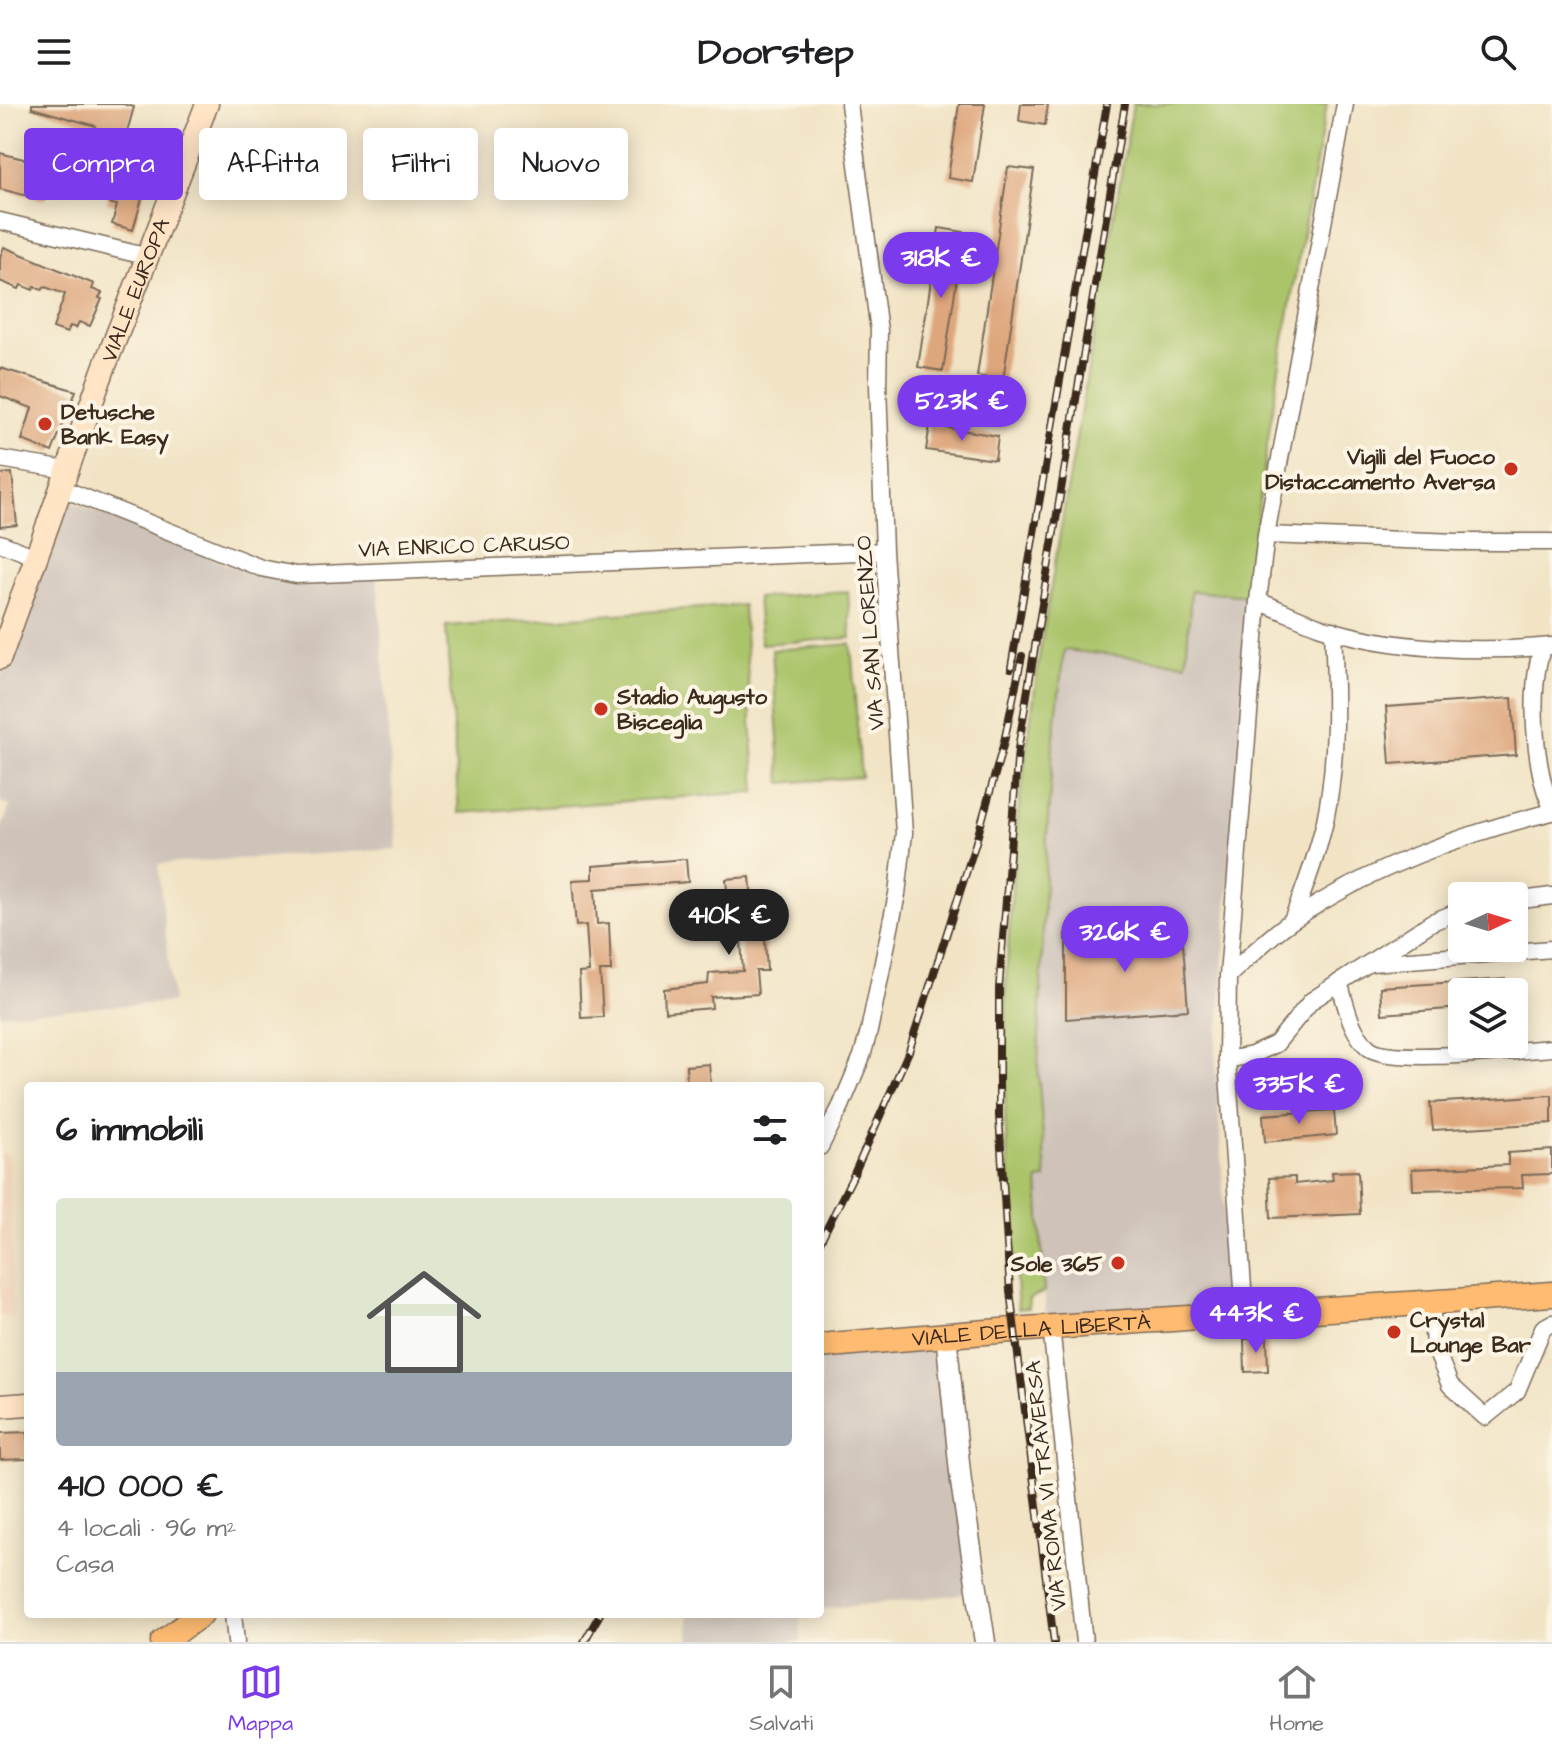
<!DOCTYPE html>
<html lang="it">
<head>
<meta charset="utf-8">
<style>
	:root { --surface:#fff; --page:#f2f2f2; --text:#202124; --muted:#757577; --line:#e0e0e0; --accent:#7c3aed }
	body { margin:0; font-family:"Architects Daughter",sans-serif; background:var(--page); color:var(--text); height:100vh; display:flex; flex-direction:column; font-size:30px; white-space:nowrap }
	* { box-sizing:border-box; margin:0 }
	p { font-size:26px; color:var(--muted) }
	.icon { flex:none; width:44px; height:44px; fill:none; stroke:currentColor; stroke-width:2; stroke-linecap:round; stroke-linejoin:round }
	.map { position:relative; flex:1; overflow:hidden }
	.details { position:absolute; left:24px; top:978px; width:800px; height:536px; display:flex; flex-direction:column; background:var(--surface); border-radius:8px; box-shadow:0 4px 20px #0003 }
	.details>* { flex:none }
	.hud { position:absolute; left:24px; top:24px; width:800px; height:72px; display:flex; gap:16px }
	.needle { width:52px; rotate:86deg }
	.buttons { position:absolute; left:1448px; top:778px; display:grid; gap:16px }
	.buttons a { display:grid; place-items:center; width:80px; height:80px; border-radius:8px; background:var(--surface); box-shadow:0 4px 20px #0003; font-size:40px }
	.price { position:absolute; translate:-50% -68px; padding:0 18px; border-radius:28px; background:var(--accent); color:#fff; font-size:26px; line-height:52px; filter:drop-shadow(0 2px 4px #0008) }
	.price::after { content:''; position:absolute; left:50%; top:48px; width:24px; height:18px; margin-left:-12px; background:inherit; clip-path:polygon(0 0,100% 0,50% 100%) }
	.price.active { background:#222; color:#fff }
	ul { padding:0; list-style:none }
	li { display:grid; align-content:center; gap:16px; height:424px; padding:0 32px }
	li span { display:grid; place-items:center; height:248px; border-radius:8px; color:#555 }
	li>.icon { margin-inline-start:auto }
	span .icon { width:144px; height:144px; fill:#fffc; stroke-width:1 }
	li b { font-size:34px }
	h2 { display:flex; justify-content:space-between; align-items:center; height:96px; padding:0 32px; font-size:34px }
	.pill { padding:0 28px; border-radius:8px; background:var(--surface); box-shadow:0 4px 20px #0003; font-size:28px; line-height:72px }
	.pill.active { background:var(--accent); color:#fff }
	header { display:flex; justify-content:space-between; align-items:center; height:104px; padding:0 32px; background:var(--surface); font-size:36px; font-weight:800 }
	.tab-bar { display:flex; justify-content:space-around; align-items:center; height:112px; border-top:2px solid var(--line); background:var(--surface); font-size:22px; color:var(--muted) }
	.tab-bar a { display:grid; justify-items:center; gap:4px }
	.tab-bar .active { color:var(--accent) }
	.map>svg:first-child { display:block }
	.built { fill:#f0d6bc }
	.industrial { fill:#cec2b9 }
	.green { fill:#abc46a; stroke:#737744; stroke-width:2 }
	.building { fill:#dea67c }
	.lines { fill:none; stroke-linecap:round; stroke-linejoin:round }
	.minor-casing { stroke:#7b6b58; stroke-width:19 }
	.tertiary-casing { stroke:#7b6b58; stroke-width:23 }
	.secondary-casing { stroke:#7b6b58; stroke-width:25 }
	.primary-casing { stroke:#7b6b58; stroke-width:27 }
	.minor { stroke:#fff; stroke-width:16 }
	.tertiary { stroke:#fff; stroke-width:20 }
	.secondary { stroke:#ffe4c6; stroke-width:22 }
	.primary { stroke:#febb71; stroke-width:24 }
	.rail-casing { stroke:#3b2a1e; stroke-width:8 }
	.rail { stroke:#fcf5e5; stroke-width:5; stroke-dasharray:15; stroke-linecap:butt }
	.poi-dot { fill:#c8321e; stroke:#fcf5e5; stroke-width:3 }
	.labels { text-anchor:middle; stroke-width:8; stroke-linejoin:round; paint-order:stroke }
	.street-label { font-size:22px; fill:#3b2a1e; stroke:#fcf5e5 }
	.poi-label { font-size:22px; font-weight:bold; fill:#3b2a1e; stroke:#fcf5e5; text-anchor:start }
</style>
</head>
<body>
<header><svg class="icon" aria-label="menu" viewBox="0 0 24 24"><path d="M4 6h16M4 12h16M4 18h16"/></svg>Doorstep<svg class="icon" aria-label="search" viewBox="0 0 24 24"><circle cx="10" cy="10" r="6"/><path d="M15 15l6 6"/></svg></header>
<div class="map">
<svg width="1552" height="1538" viewBox="0 0 1552 1538">
	<rect width="100%" height="100%" fill="#fcf5e5"/>
	<filter id="ink" filterUnits="userSpaceOnUse"><feTurbulence type="fractalNoise" baseFrequency=".0125" numOctaves="2"/><feDisplacementMap in="SourceGraphic" scale="16" xChannelSelector="R" yChannelSelector="G"/><feConvolveMatrix kernelMatrix="1 2 1 2 8 2 1 2 1" color-interpolation-filters="sRGB"/></filter>
	<filter id="wash" filterUnits="userSpaceOnUse"><feTurbulence type="fractalNoise" baseFrequency=".006" numOctaves="4" result="noise"/><feDisplacementMap in="SourceGraphic" scale="32" xChannelSelector="R" yChannelSelector="G"/><feGaussianBlur stdDeviation="1.8" result="paint"/><feColorMatrix in="noise" values="0 0 0 0 0 0 0 0 0 0 0 0 0 0 0 0 0 1.4 0 .05"/><feComposite in="paint" operator="in"/></filter>
	<g filter="url(#wash)">
		<rect width="100%" height="100%" fill="#f1e3c4"/>
		<!-- built -->
		<path class="built" d="M 0,1049 L 8,1050 L 14,1213 L 0,1213 Z"/>
		<!-- industrial -->
		<path class="industrial" d="M 65,395 L 257,472 L 298,478 L 377,473 L 397,745 L 158,760 L 173,898 L 0,910 L 0,729 L 10,702 L 0,698 L 0,575 Z
			M 1191,487 L 1249,492 L 1220,912 L 1215,947 L 1230,1205 L 1046,1215 L 1032,960 L 1053,642 L 1064,546 L 1186,558 Z
			M 941,1237 L 974,1489 L 820,1505 L 820,1248 Z
			M 688,1510 L 800,1510 L 801,1538 L 690,1538 Z"/>
		<!-- green -->
		<path class="green" d="M 1133,0 L 1327,0 C 1297,163 1264,326 1249,492 L 1191,487 L 1186,559 L 1064,546 L 1053,642 L 1046,745 L 1038,963 L 1046,1075 L 1038,1076 L 1044,1188 L 1029,1195 L 1028,1204 L 1018,1205 L 1005,1014 L 1006,874 L 1016,724 L 1040,547 Z
			M 848,487 L 851,534 L 761,540 L 757,494 Z
			M 743,501 L 756,688 L 459,709 L 446,522 Z
			M 851,540 L 861,673 L 781,679 L 772,546 Z"/>
		<g id="blocks">
			<!-- building -->
			<path class="building" d="M 32,0 L 123,0 L 134,3 L 123,42 L 155,50 L 133,126 L 112,120 L 117,101 L 107,99 L 114,73 L 101,70 L 98,59 L 88,56 L 96,22 L 32,4 Z
				M 959,0 L 985,0 L 973,78 L 948,74 Z
				M 1021,0 L 1048,0 L 1045,21 L 1019,17 Z
				M 0,49 L 39,59 L 38,62 L 49,65 L 45,72 L 50,73 L 44,96 L 0,85 Z
				M 1008,63 L 1034,66 L 1003,276 L 977,272 Z
				M 939,124 L 964,128 L 943,267 L 918,263 Z
				M 4,143 L 94,180 L 92,185 L 102,189 L 99,194 L 102,195 L 90,222 L 79,218 L 76,224 L 70,222 L 67,229 L 53,224 L 65,190 L 45,183 L 42,186 L 34,182 L 33,186 L 21,181 L 19,185 L 0,177 L 0,153 Z
				M 0,264 L 76,287 L 52,348 L 22,336 L 32,304 L 0,292 Z
				M 930,321 L 998,332 L 995,356 L 926,346 Z
				M 12,369 L 17,421 L 0,423 L 0,370 Z
				M 1512,594 L 1516,651 L 1390,660 L 1386,603 Z
				M 686,755 L 688,778 L 595,785 L 597,820 L 609,819 L 611,867 L 600,867 L 603,913 L 581,914 L 579,869 L 589,868 L 586,821 L 576,822 L 572,776 L 593,775 L 593,762 Z
				M 750,773 L 754,821 L 764,820 L 767,867 L 756,867 L 758,890 L 711,893 L 712,904 L 665,908 L 664,885 L 708,880 L 709,869 L 743,867 L 740,822 L 730,822 L 726,775 Z
				M 1182,827 L 1188,906 L 1066,915 L 1066,830 Z
				M 1505,875 L 1506,888 L 1462,888 L 1462,904 L 1382,910 L 1380,883 Z
				M 709,960 L 711,982 L 687,982 L 686,962 Z
				M 1552,991 L 1552,1019 L 1433,1026 L 1430,999 Z
				M 1334,1006 L 1336,1031 L 1265,1038 L 1263,1011 Z
				M 1552,1046 L 1552,1070 L 1522,1071 L 1523,1084 L 1413,1086 L 1412,1065 L 1508,1061 L 1508,1049 Z
				M 1358,1067 L 1360,1110 L 1271,1114 L 1269,1074 L 1295,1073 L 1295,1080 L 1333,1076 L 1332,1068 Z
				M 1267,1234 L 1268,1267 L 1245,1268 L 1244,1235 Z
				M 28,1328 L 28,1355 L 0,1356 L 0,1329 Z"/>
		</g>
	</g>
	<g filter="url(#ink)">
		<use href="#blocks" fill-opacity="0" stroke="#7b6b58" stroke-width="2"/>
		<g class="lines">
			<defs>
				<path id="minor" d="M 0,117 L 149,153
					M 0,355 L 67,366
					M 61,384 L 261,464 L 296,471 L 884,447
					M 1266,431 L 1458,438 L 1552,438
					M 0,439 L 36,453
					M 1258,497 C 1279,505 1299,515 1321,523 C 1390,546 1480,549 1552,542
					M 1543,543 C 1528,578 1534,670 1552,703
					M 1514,797 L 1552,792
					M 1292,816 C 1305,784 1317,751 1325,717 C 1338,654 1336,590 1333,526
					M 1371,859 L 1552,845
					M 1228,872 C 1249,853 1270,831 1293,816 C 1368,765 1464,729 1552,708
					M 1339,878 C 1346,900 1350,928 1369,944 C 1390,961 1519,946 1552,944
					M 1227,956 L 1252,951 L 1276,940 L 1311,897 L 1432,818 L 1462,806
					M 820,1043 L 841,1002 L 862,952 L 869,927 L 897,790 L 904,729 L 884,447 L 878,281 L 879,227 L 849,0
					M 1431,1199 L 1434,1241 L 1450,1281 L 1485,1313 L 1517,1287 L 1543,1224 L 1552,1219
					M 1245,1212 L 1227,956 L 1228,872 L 1258,497 L 1266,431 L 1345,0
					M 1051,1222 L 1084,1538
					M 233,1510 L 236,1538"/>
				<path id="tertiary" d="M 946,1230 L 961,1378 L 985,1538"/>
				<g id="secondary">
					<path id="s1" d="M 0,554 L 104,264 L 207,0"/>
					<path d="M 0,1302 L 28,1300"/>
				</g>
				<g id="primary">
					<path id="s2" d="M 820,1242 C 1064,1219 1308,1208 1552,1190"/>
					<path d="M 163,1538 L 201,1510"/>
				</g>
			</defs>
			<!-- minor casing -->
			<use href="#minor" class="minor-casing"/>
			<!-- tertiary casing -->
			<use href="#tertiary" class="tertiary-casing"/>
			<!-- secondary casing -->
			<use href="#secondary" class="secondary-casing"/>
			<!-- primary casing -->
			<use href="#primary" class="primary-casing"/>
			<!-- minor -->
			<use href="#minor" class="minor"/>
			<!-- tertiary -->
			<use href="#tertiary" class="tertiary"/>
			<!-- secondary -->
			<use href="#secondary" class="secondary"/>
			<!-- primary -->
			<use href="#primary" class="primary"/>
			<defs>
				<path id="rail" d="M 1011,564 L 1107,0
					M 820,1138 L 854,1070 L 909,947 L 976,738 L 1004,638 L 1022,552
					M 584,1538 L 600,1510
					M 1054,1538 L 1010,1187 L 999,1012 L 999,884 L 1018,645 L 1125,0"/>
			</defs>
			<!-- rail casing -->
			<use href="#rail" class="rail-casing"/>
			<!-- rail -->
			<use href="#rail" class="rail"/>
		</g>
	</g>
	<!-- markers -->
	<g class="poi-dot">
		<circle cx="45" cy="320" r="8"/>
		<circle cx="1511" cy="365" r="8"/>
		<circle cx="601" cy="605" r="8"/>
		<circle cx="1118" cy="1159" r="8"/>
		<circle cx="1394" cy="1228" r="8"/>
	</g>
	<g class="labels">
		<!-- street labels -->
		<g class="street-label">
			<text dy="8" stroke="none"><textPath href="#s1" startOffset="392">VIALE EUROPA</textPath></text>
			<text transform="translate(464 441) rotate(-2)" y="8">VIA ENRICO CARUSO</text>
			<text transform="translate(869 529) rotate(-94)" y="8">VIA SAN LORENZO</text>
			<text dy="8" stroke="none"><textPath href="#s2" startOffset="212">VIALE DELLA LIBERTÀ</textPath></text>
			<text transform="translate(1045 1382) rotate(-96)" y="8">VIA ROMA VI TRAVERSA</text>
		</g>
		<!-- poi labels -->
		<g class="poi-label">
			<text x="61" y="315">Detusche<tspan x="61" dy="25">Bank Easy</tspan></text>
			<text x="1495" y="360" text-anchor="end">Vigili del Fuoco<tspan x="1495" dy="25">Distaccamento Aversa</tspan></text>
			<text x="617" y="600">Stadio Augusto<tspan x="617" dy="25">Bisceglia</tspan></text>
			<text x="1102" y="1167" text-anchor="end">Sole 365</text>
			<text x="1410" y="1223">Crystal<tspan x="1410" dy="25">Lounge Bar</tspan></text>
		</g>
	</g>
</svg>
<div class="buttons">
<a><svg class="needle" viewBox="-14 -14 28 28"><path d="M0-13l5 13h-10z" fill="#e53935"/><path d="M0 13l5-13h-10z" fill="#757577"/></svg></a>
<a><svg class="icon" aria-label="layers" viewBox="0 0 24 24"><path d="M12 4l9 5-9 5-9-5zM3 14l9 5 9-5"/></svg></a>
</div>
<b class="price" style="left:941px;top:196px">318K €</b>
<b class="price" style="left:962px;top:339px">523K €</b>
<b class="price active" style="left:729px;top:853px">410K €</b>
<b class="price" style="left:1125px;top:870px">326K €</b>
<b class="price" style="left:1299px;top:1022px">335K €</b>
<b class="price" style="left:1256px;top:1251px">443K €</b>
<div class="hud">
<a class="pill active">Compra</a>
<a class="pill">Affitta</a>
<a class="pill">Filtri</a>
<a class="pill">Nuovo</a>
</div>
<section class="details">
<h2>6 immobili<svg class="icon" aria-label="filters" viewBox="0 0 24 24"><path d="M4 7h16M4 17h16"/><circle cx="9" cy="7" r="2"/><circle cx="15" cy="17" r="2"/></svg></h2>
<ul>
<li><span style="background:linear-gradient(#dfe7d0 70%,#9aa5b1 0)"><svg class="icon" aria-label="home" viewBox="0 0 24 24"><path d="M3 11l9-7 9 7M6 9v11h12V9"/></svg></span><div><b>410 000 €</b><p>4 locali · 96 m²</p><p>Casa</p></div></li>
</ul>
</section>
</div>
<nav class="tab-bar">
<a class="active"><svg class="icon" aria-label="map" viewBox="0 0 24 24"><path d="M3 6l6-2 6 2 6-2v14l-6 2-6-2-6 2zM9 4v14M15 6v14"/></svg>Mappa</a>
<a><svg class="icon" aria-label="saved" viewBox="0 0 24 24"><path d="M7 4h10v16l-5-4-5 4z"/></svg>Salvati</a>
<a><svg class="icon" aria-label="home" viewBox="0 0 24 24"><path d="M3 11l9-7 9 7M6 9v11h12V9"/></svg>Home</a>
</nav>
</body>
</html>
